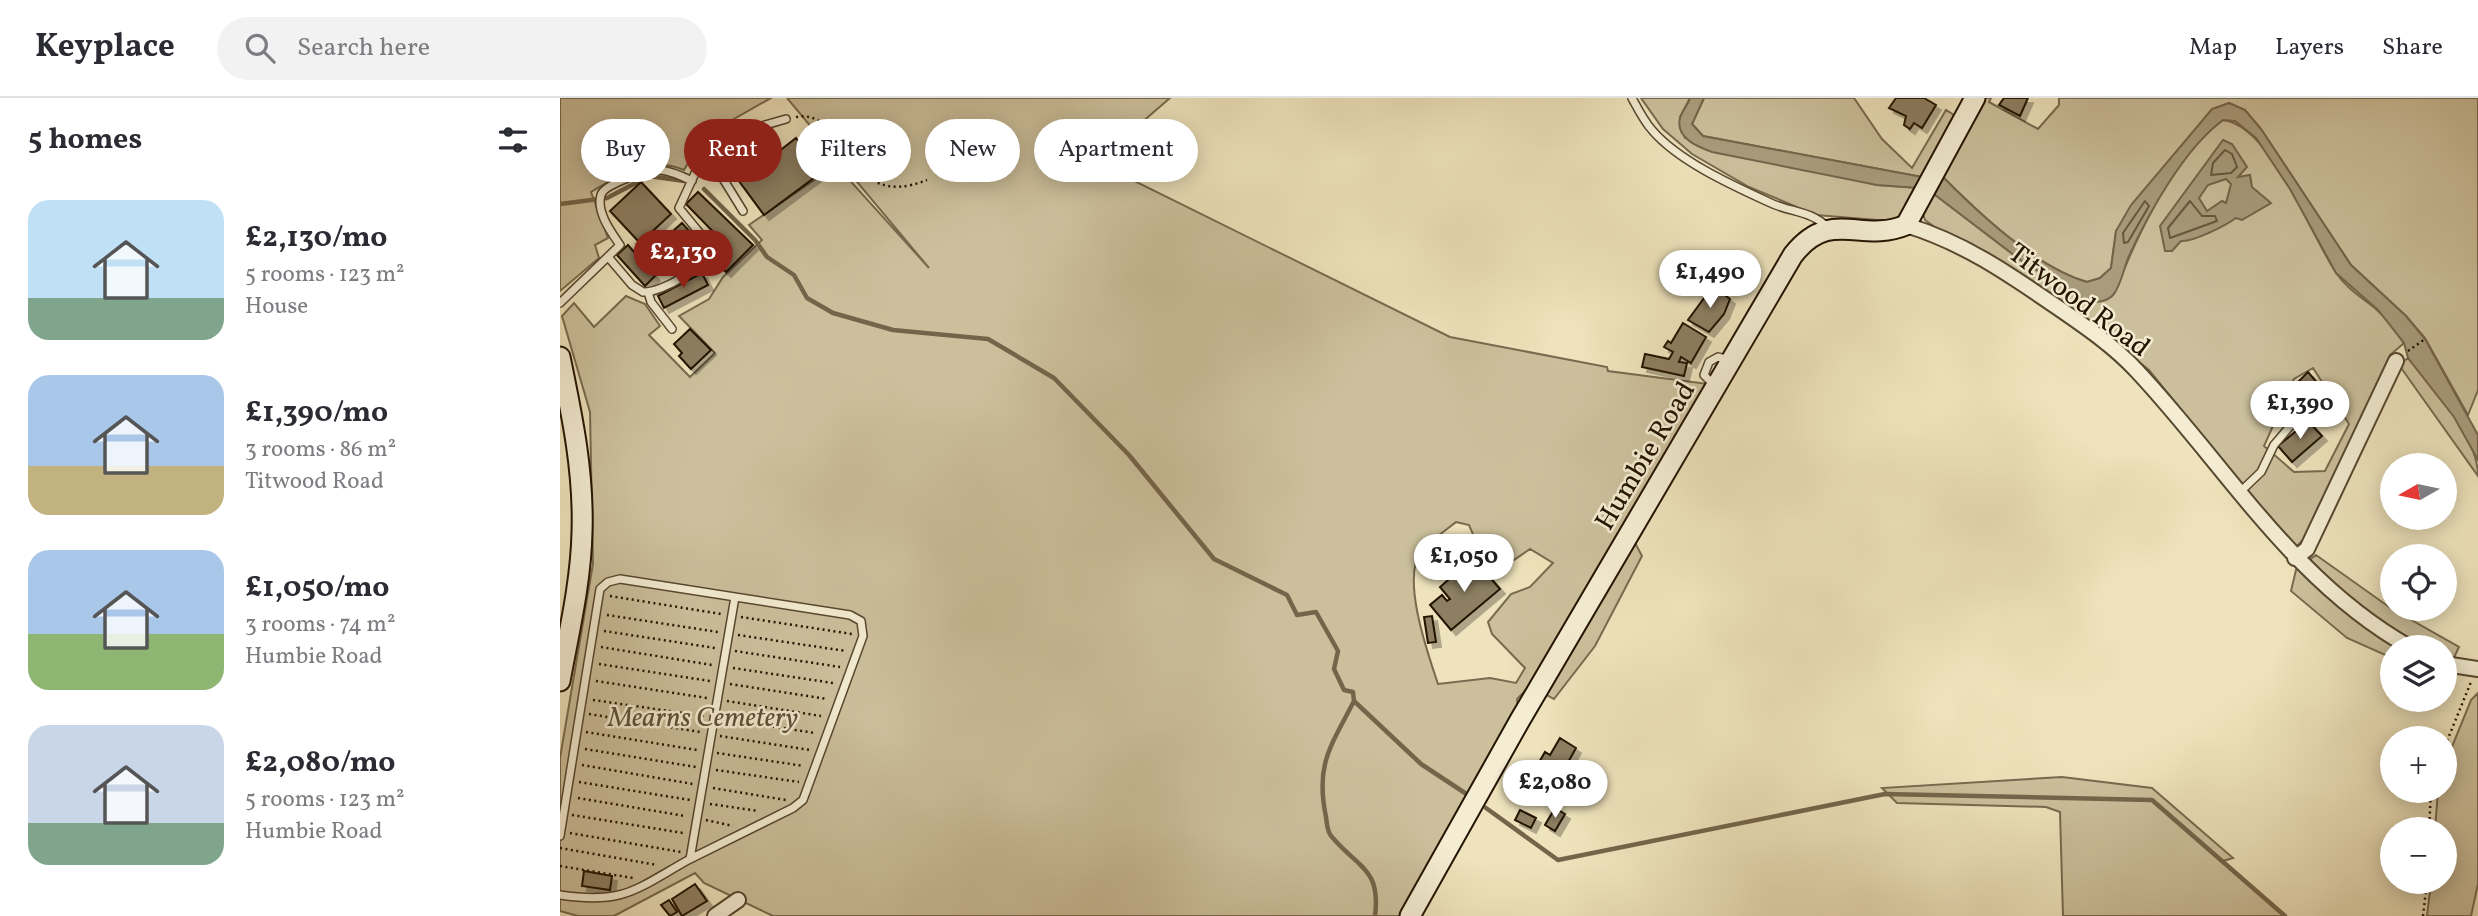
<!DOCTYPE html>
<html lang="en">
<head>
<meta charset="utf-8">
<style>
	:root { --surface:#fff; --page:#f2f2f3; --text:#2b2b33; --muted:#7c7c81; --line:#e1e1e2; --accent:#8f2418 }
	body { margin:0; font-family:Vollkorn,serif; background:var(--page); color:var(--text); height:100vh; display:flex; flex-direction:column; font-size:26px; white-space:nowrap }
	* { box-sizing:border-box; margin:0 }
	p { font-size:23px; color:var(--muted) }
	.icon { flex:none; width:38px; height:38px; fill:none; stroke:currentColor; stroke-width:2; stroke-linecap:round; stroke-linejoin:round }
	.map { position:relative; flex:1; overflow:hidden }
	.sheet { display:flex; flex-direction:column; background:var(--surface); width:560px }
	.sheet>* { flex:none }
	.banner { position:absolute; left:21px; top:21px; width:665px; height:63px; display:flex; gap:14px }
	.needle { width:46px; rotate:261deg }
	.buttons { position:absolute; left:1820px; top:355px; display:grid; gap:14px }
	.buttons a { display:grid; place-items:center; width:77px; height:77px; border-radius:50%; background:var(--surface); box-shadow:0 4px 18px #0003; font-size:35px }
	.price { position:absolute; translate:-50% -60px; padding:0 16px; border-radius:24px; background:#fff; color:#222; font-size:23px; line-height:46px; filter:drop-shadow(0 2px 4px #0008) }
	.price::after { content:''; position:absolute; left:50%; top:42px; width:21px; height:16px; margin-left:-10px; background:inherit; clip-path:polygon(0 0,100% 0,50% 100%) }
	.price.active { background:var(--accent); color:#fff }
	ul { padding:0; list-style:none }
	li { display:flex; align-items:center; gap:21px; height:175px; padding:0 28px }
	li span { display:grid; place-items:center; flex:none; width:196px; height:140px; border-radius:21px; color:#555 }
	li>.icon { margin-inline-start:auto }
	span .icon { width:84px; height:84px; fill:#fffc; stroke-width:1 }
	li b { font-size:30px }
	h2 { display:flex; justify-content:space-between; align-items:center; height:84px; padding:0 28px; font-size:30px }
	.pill { padding:0 24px; border-radius:32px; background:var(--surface); box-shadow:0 4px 18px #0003; font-size:24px; line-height:63px }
	.pill.active { background:var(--accent); color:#fff }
	header { display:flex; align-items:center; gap:42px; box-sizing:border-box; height:98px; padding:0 35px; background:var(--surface); border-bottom:2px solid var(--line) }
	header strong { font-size:33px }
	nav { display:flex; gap:38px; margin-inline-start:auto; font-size:24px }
	.search { width:490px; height:63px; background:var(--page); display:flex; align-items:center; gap:18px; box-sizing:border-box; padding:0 24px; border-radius:38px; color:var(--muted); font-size:26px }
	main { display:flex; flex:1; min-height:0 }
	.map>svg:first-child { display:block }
	.green { fill:#ccc09c; stroke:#786a4e; stroke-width:2; fill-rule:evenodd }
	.water { fill:#a99c7c; stroke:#74654a; stroke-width:2; fill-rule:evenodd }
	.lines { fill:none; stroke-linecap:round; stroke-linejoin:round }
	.shore { stroke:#66583e; stroke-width:2 }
	.stream { stroke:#74654a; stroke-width:4.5 }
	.building { fill:#8d7f62; stroke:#241300; stroke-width:2; filter:url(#shadow) }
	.lane-casing { stroke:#56472f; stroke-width:10 }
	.street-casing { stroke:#56472f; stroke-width:18 }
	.secondary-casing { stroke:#241300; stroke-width:23 }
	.path { stroke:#241300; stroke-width:2.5; stroke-dasharray:2 3.5; stroke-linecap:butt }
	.lane { stroke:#f4edd3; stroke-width:7 }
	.street { stroke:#f4edd3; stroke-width:14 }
	.secondary { stroke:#f4edd3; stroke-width:19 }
	.labels { text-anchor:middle; stroke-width:5; stroke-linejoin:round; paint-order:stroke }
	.street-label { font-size:28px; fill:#241300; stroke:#f4edd3 }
	.park-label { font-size:28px; font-style:italic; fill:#5f5037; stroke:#f4edd3 }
</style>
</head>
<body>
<header>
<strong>Keyplace</strong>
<div class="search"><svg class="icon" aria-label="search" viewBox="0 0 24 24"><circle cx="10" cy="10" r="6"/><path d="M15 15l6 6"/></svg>Search here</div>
<nav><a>Map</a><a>Layers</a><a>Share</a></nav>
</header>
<main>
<section class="sheet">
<h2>5 homes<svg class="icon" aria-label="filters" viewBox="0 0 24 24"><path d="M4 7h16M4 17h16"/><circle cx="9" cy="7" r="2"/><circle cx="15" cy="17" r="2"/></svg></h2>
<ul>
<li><span style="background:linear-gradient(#bfe0f5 70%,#7fa58c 0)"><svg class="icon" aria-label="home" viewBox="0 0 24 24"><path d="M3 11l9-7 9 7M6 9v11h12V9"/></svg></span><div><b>£2,130/mo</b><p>5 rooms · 123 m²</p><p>House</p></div></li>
<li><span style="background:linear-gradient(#a9c7e8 65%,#c2b280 0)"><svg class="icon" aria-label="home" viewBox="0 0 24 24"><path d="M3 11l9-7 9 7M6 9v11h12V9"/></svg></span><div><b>£1,390/mo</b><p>3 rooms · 86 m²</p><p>Titwood Road</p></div></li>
<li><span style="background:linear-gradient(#a9c7e8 60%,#8fb573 0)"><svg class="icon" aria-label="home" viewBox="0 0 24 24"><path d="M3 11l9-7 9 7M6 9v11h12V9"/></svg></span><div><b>£1,050/mo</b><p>3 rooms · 74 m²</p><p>Humbie Road</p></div></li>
<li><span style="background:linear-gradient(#c9d6e8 70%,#7fa58c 0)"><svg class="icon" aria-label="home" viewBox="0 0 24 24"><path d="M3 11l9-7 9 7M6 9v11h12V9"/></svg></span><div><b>£2,080/mo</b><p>5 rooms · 123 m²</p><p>Humbie Road</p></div></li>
</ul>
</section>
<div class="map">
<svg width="1918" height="818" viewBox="0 0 1918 818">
	<defs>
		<filter id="shadow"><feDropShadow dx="5" dy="5" stdDeviation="0" flood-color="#0004"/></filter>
	</defs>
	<rect width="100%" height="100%" fill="#eee3bc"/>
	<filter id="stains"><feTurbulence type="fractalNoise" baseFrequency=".00286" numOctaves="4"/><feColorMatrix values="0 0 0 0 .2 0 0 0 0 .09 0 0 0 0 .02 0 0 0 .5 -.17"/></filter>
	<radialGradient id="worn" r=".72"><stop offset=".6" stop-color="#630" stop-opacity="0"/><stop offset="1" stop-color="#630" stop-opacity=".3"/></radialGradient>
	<!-- green -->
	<path class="green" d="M 0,0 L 211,0 L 144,38 L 124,72 C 89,57 62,76 31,94 L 48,140 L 35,147 L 39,160 L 0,193 Z
		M 227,0 L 610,0 L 536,64 L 890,239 L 1047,269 L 1048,273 L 1148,286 L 979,579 L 957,601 L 959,614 L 842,818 L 213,818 L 144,785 L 135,775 L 54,818 L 18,818 L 0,813 L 0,660 L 33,466 L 30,314 L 2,218 L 14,205 L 34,229 L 66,198 L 85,206 L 100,228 L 89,237 L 130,279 L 155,255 L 119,218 L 149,201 L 163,179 L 202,142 L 189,127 L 276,67 L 369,170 ZM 896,424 L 909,427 L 919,450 L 936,464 L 954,462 L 970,451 L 993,465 L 970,489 L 951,496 L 928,524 L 932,536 L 965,570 L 956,585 L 930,580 L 878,586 C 868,556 840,478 862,452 C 871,442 885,433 896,424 Z
		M 1081,0 L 1130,0 L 1120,19 L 1125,40 L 1317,87 L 1359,90 L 1342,117 L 1330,123 L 1256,117 L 1189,89 L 1132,56 L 1103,31 Z
		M 1144,0 L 1294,0 L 1322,41 L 1352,70 L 1386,12 L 1394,17 L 1362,79 L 1143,38 L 1132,26 Z
		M 1425,0 L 1431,0 L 1429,4 L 1478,31 L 1499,7 L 1499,0 L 1918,0 L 1918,292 L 1908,317 L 1865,240 L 1846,218 L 1791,167 L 1701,31 L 1685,12 L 1669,5 L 1652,11 L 1556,133 L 1551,170 L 1540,180 L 1527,184 C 1474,169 1418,114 1380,76 Z
		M 1663,22 C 1712,28 1751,139 1777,176 C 1787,191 1804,201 1817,212 C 1828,221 1836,235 1844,245 L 1830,257 L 1745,440 L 1734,451 L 1589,272 L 1522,219 L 1412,146 L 1376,130 L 1365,122 L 1362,113 L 1370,93 L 1467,167 L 1501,185 L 1528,205 L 1554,196 C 1576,140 1613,58 1663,22 ZM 1753,270 L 1789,326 L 1765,373 L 1734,374 L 1704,348 L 1734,281 Z
		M 1848,260 C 1873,287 1918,340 1918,378 L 1839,267 Z
		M 1074,443 L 1082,458 L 1035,548 L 994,601 L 985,596 Z
		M 1756,457 L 1832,511 L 1899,549 L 1885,579 L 1885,550 L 1832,550 L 1832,560 L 1787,540 L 1731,493 L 1736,472 Z
		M 1918,595 L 1918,786 L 1911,818 L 1867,818 L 1871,784 L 1885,784 L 1885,732 L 1875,731 L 1878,693 L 1885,693 L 1885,666 L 1911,602 Z
		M 1502,679 L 1592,690 L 1673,760 L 1663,763 L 1725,818 L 1503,818 L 1500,714 L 1486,709 L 1337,705 L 1322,690 Z"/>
	<!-- water -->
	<path class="water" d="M 1130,0 L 1144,0 L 1132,26 L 1143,38 L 1362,79 L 1359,90 L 1317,87 L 1152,54 C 1138,49 1115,40 1120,20 C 1122,13 1128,7 1130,0 Z
		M 1669,5 L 1685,12 L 1701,31 L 1791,167 L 1846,218 L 1865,241 L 1918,337 L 1918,362 L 1894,319 L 1848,260 L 1844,245 L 1818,212 L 1776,175 L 1730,91 L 1696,40 L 1675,23 L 1663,22 C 1625,50 1589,114 1569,158 C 1564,169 1561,188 1553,197 C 1547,204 1536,204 1528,205 L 1501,185 L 1467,167 L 1370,93 L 1380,76 C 1417,114 1475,169 1527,184 L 1540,180 L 1551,170 L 1556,133 L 1571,107 L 1652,11 Z
		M 1663,42 L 1672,46 L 1687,69 L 1678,79 L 1690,77 L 1692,89 L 1711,105 L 1682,122 L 1676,120 C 1665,128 1633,144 1621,143 L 1612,153 L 1605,153 L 1600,128 ZM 1666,81 L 1671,86 L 1666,105 L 1662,103 L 1647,113 L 1639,100 L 1648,87 Z"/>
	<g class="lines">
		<!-- shore -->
		<path class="shore" d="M 1665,52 L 1672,56 L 1677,69 L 1671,75 L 1651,77 L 1653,65 Z
			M 1585,103 L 1589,108 L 1568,144 L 1564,145 L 1563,135 Z
			M 1630,103 L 1642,118 L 1655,118 L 1657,123 L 1610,140 L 1608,130 Z"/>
		<!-- stream -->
		<path class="stream" d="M 144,91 L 195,142 L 207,159 L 234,177 L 247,200 L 273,215 L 333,232 L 428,241 L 494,280 L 569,357 L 654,461 L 727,497 L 737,517 L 756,514 L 778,553 L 774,571 L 784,592 L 793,594 L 794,603 L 861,666 L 908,697
			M 0,106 L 47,100 L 89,78 L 124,83
			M 794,603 C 771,648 755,666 766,719 C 767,726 767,734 772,739 C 798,770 821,770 815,818
			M 926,710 L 998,762 L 1325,696 L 1592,702 L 1725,818"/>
	</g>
	<!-- building -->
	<path class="building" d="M 1336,0 L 1364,0 L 1376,7 L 1362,30 L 1354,25 L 1350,31 L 1344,27 L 1346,18 L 1329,10 Z
		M 1444,0 L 1468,0 L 1460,18 L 1439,7 Z
		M 236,40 L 262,74 L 204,117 L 173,75 L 197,56 L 204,65 Z
		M 81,84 L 111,116 L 80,145 L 50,113 Z
		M 138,94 L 193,147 L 166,174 L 155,163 L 168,149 L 126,106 Z
		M 122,125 L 145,151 L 116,177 L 102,161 L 91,170 L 83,160 Z
		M 68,147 L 95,178 L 85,188 L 57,157 Z
		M 142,175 L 148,187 L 104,210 L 98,198 Z
		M 1153,188 L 1170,201 L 1164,216 L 1149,234 L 1128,222 Z
		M 1123,225 L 1146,239 L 1131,265 L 1121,259 L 1119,264 L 1127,265 L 1124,278 L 1082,269 L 1085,256 L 1109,261 L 1113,254 L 1104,249 L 1108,243 L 1111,245 Z
		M 130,231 L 151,252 L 131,271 L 119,258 L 122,255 L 114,246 Z
		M 1748,274 L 1759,287 L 1750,300 L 1762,314 L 1754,322 L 1729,293 Z
		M 1748,323 L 1762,338 L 1732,364 L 1718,348 Z
		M 913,460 L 940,491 L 891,532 L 870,507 L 882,497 L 887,503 L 890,501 L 880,489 Z
		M 872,518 L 876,544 L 868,545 L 864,519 Z
		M 1000,640 L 1016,650 L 1006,668 L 1020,680 L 1013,693 L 1005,689 L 1003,693 L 989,685 L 987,688 L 971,678 L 985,654 L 990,657 Z
		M 995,710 L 1005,716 L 995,733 L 985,727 Z
		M 960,712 L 976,720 L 971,730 L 955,722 Z
		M 24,773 L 52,778 L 50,792 L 22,788 Z
		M 135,786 L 147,803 L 122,818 L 112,801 Z
		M 109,802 L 117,814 L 110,818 L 101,807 Z"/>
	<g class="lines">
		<defs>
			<path id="lane" d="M 1072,0 C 1078,11 1084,23 1092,32 C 1119,64 1176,89 1213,106 C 1232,114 1253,114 1267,129
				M 140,65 L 162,79 L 183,113
				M 49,160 L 72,187 L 83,194 C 102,195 147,168 152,150 L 119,110 L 143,58 L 157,41 L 226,21
				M 88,194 L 91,204 L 112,231
				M 0,205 L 60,147 C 51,134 36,114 41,97 C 44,86 89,71 100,72 C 111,73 122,78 132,83
				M 1154,287 L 1144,277 L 1149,264 L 1158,259 L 1169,262
				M 1680,394 L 1701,374 L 1714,347 L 1731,327
				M 0,738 L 40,491 L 48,484 L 60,481 L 290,517 L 301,523 L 303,538 L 243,702 L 233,710 L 130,761
				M 0,797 C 64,807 76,791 130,761 L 175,499"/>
			<path id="street" d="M 1346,127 C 1402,144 1446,174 1494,207 C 1523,227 1553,247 1577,273 C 1667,369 1733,484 1851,550
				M 1735,460 L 1747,451 L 1836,263
				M 1885,566 L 1918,571
				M 155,818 L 178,802"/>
			<path id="secondary" d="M 0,259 C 12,317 24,374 22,434 C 21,484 9,534 0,583
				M 850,818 L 960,622 L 1233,157 C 1271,109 1301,146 1346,127 L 1415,0"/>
		</defs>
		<!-- lane casing -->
		<use href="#lane" class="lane-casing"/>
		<!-- street casing -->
		<use href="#street" class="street-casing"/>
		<!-- secondary casing -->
		<use href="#secondary" class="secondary-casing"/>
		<!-- path -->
		<path class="path" d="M 236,19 C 289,9 283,116 367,82
			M 1848,253 L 1865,241
			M 50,498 L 161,516
			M 47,517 L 158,534
			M 181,519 L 292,536
			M 44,533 L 155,550
			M 178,537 L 286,553
			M 41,549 L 152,567
			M 175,553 L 280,569
			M 39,566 L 150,583
			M 173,570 L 273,585
			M 36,583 L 147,600
			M 170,586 L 267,601
			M 33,602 L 144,618
			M 167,603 L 261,618
			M 29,616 L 140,634
			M 164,621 L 255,635
			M 26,634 L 137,652
			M 160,638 L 250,652
			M 1885,648 L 1911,584
			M 25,651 L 136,669
			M 157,655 L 244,668
			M 22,667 L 133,686
			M 156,672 L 239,684
			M 19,684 L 130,702
			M 153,690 L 226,702
			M 18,700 L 125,718
			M 150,706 L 199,713
			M 12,717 L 123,735
			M 146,722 L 173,728
			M 1869,732 L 1871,693
			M 10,735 L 121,754
			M 0,750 L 97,767
			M 0,768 L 73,780
			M 1863,818 L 1867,784"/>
		<!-- lane -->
		<use href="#lane" class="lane"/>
		<!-- street -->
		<use href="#street" class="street"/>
		<!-- secondary -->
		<use href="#secondary" class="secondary"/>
	</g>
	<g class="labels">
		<!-- street labels -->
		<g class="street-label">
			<text transform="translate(1520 201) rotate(37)" y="10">Titwood Road</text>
			<text transform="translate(1084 357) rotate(-59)" y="10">Humbie Road</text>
		</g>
		<!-- park labels -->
		<g class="park-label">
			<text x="143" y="628">Mearns Cemetery</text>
		</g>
	</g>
	<rect width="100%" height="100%" filter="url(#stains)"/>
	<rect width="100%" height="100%" fill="url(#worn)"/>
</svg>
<div class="buttons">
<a><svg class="needle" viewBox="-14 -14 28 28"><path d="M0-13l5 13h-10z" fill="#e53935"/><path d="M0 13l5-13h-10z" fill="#7c7c81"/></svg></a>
<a><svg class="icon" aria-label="locate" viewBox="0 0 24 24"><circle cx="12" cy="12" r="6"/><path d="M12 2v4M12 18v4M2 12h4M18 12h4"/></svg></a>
<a><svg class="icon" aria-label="layers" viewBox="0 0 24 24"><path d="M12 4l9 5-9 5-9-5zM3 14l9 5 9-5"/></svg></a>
<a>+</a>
<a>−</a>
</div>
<b class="price active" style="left:123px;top:192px">£2,130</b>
<b class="price" style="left:1150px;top:212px">£1,490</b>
<b class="price" style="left:1740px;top:343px">£1,390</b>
<b class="price" style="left:904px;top:496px">£1,050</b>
<b class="price" style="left:995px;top:722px">£2,080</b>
<div class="banner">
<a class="pill">Buy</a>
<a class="pill active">Rent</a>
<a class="pill">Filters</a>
<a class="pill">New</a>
<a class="pill">Apartment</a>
</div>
</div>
</main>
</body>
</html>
